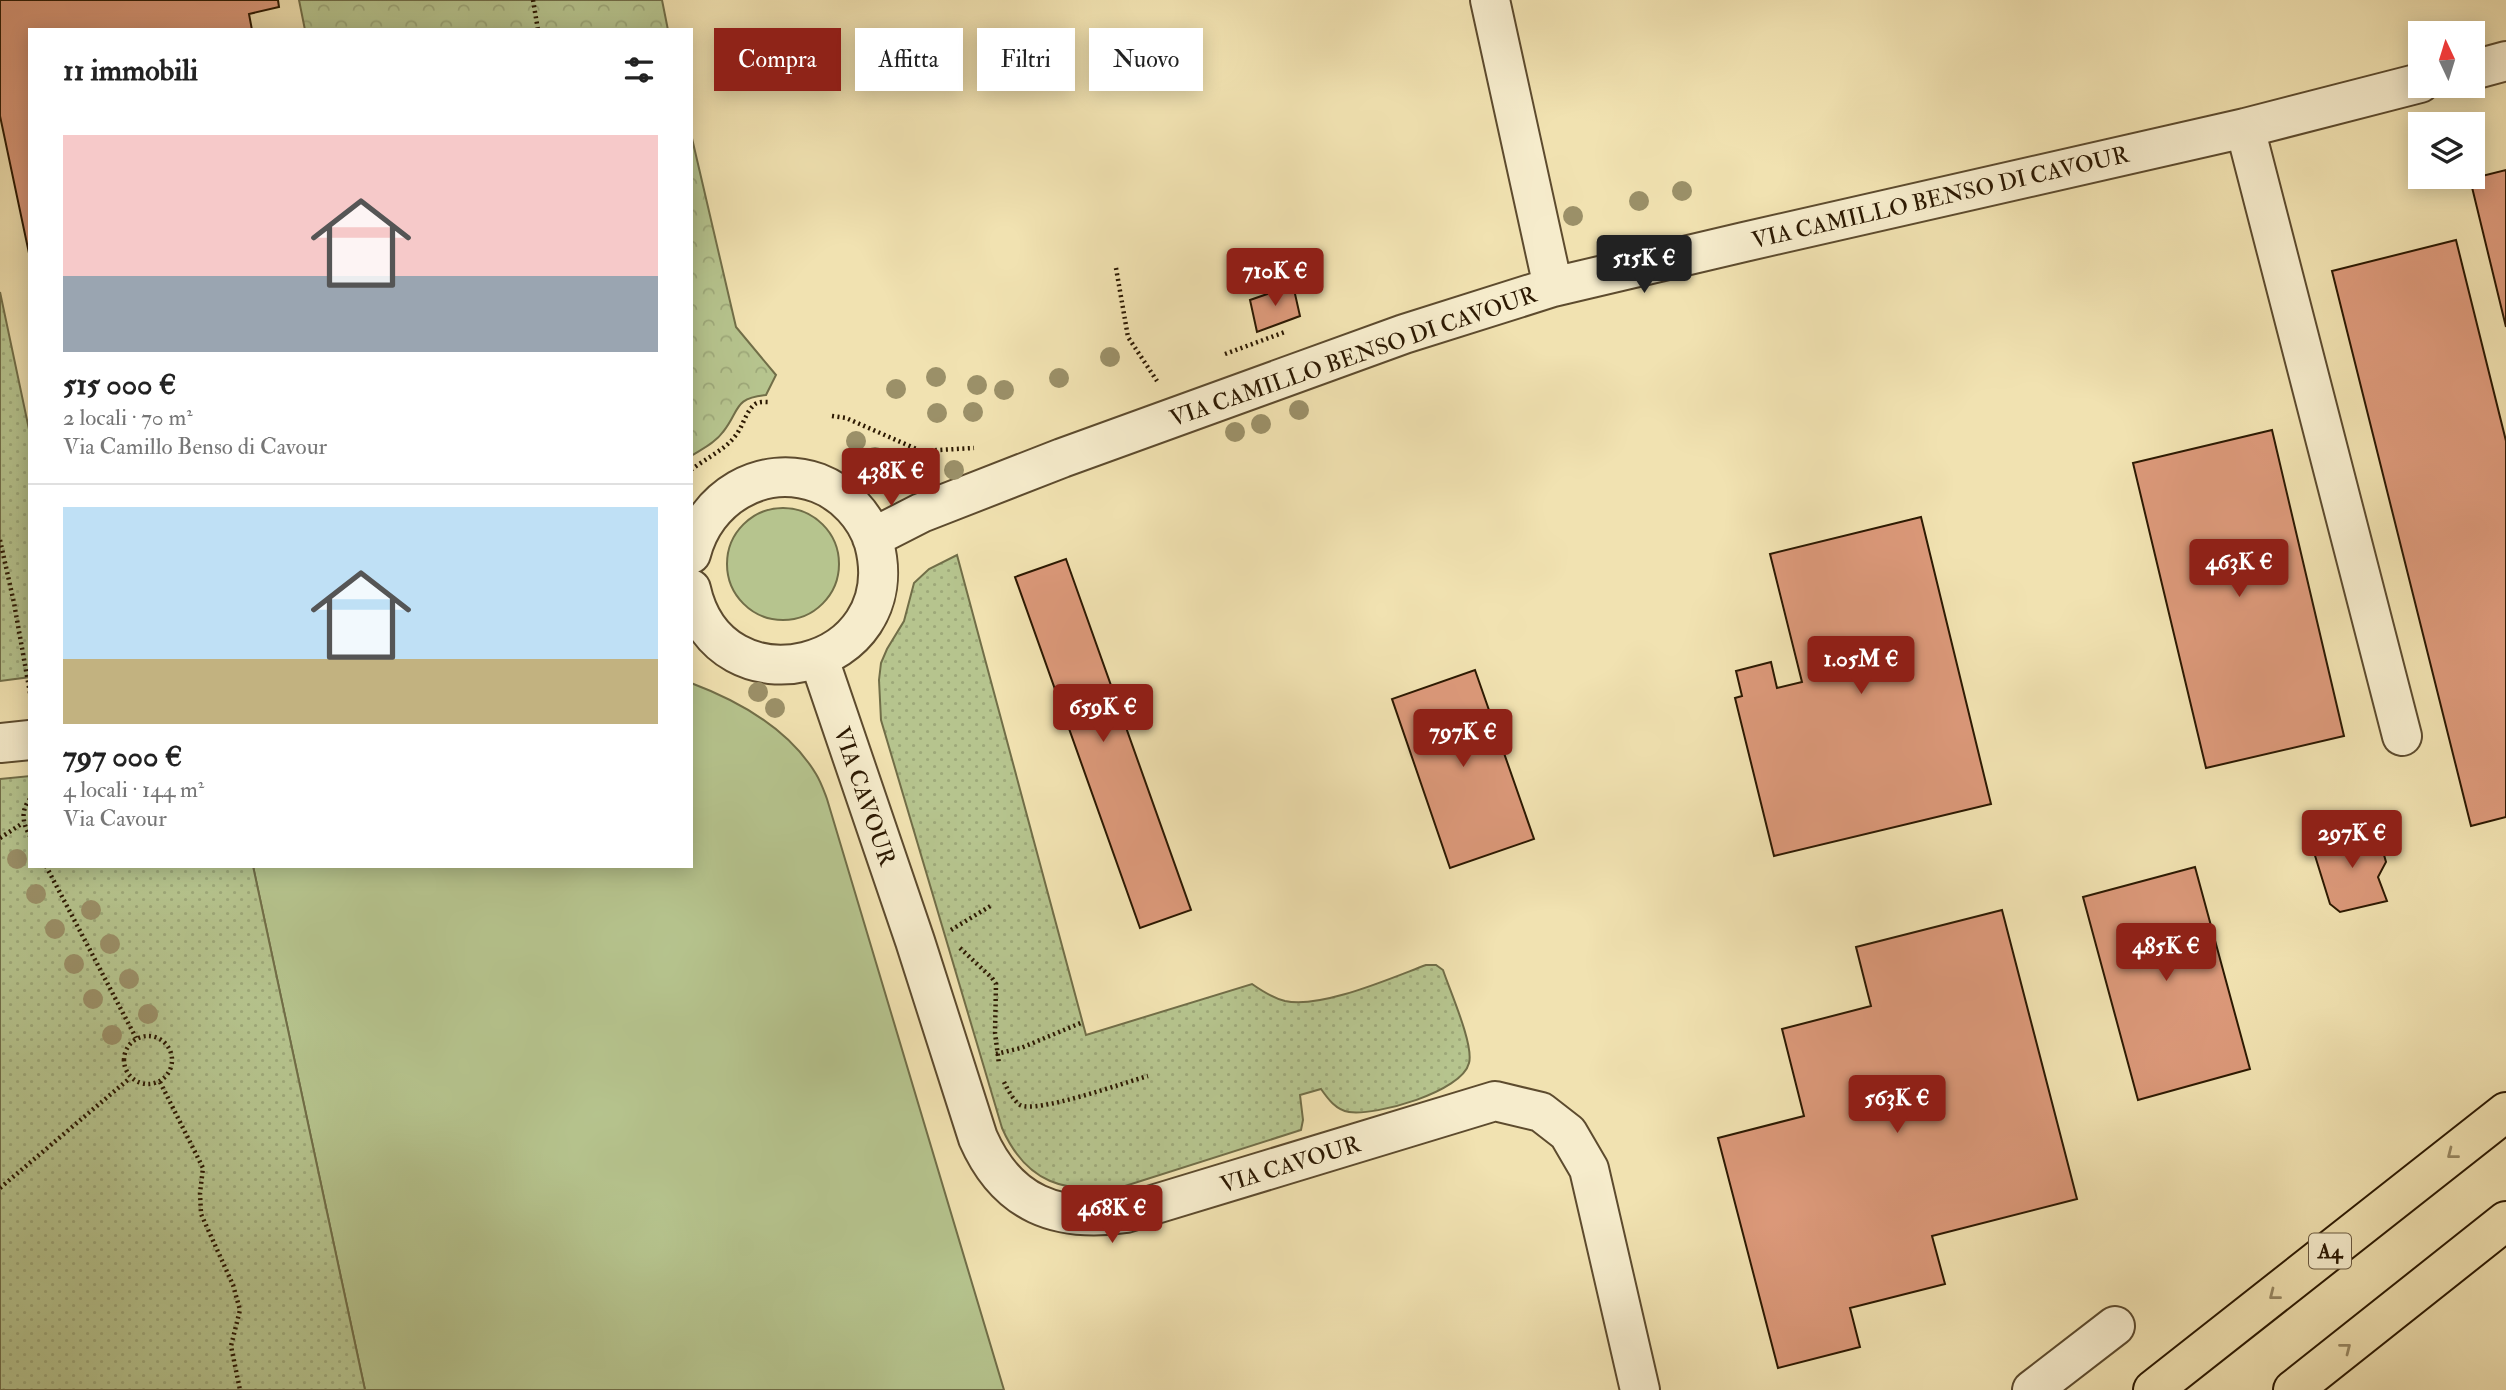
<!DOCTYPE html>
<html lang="it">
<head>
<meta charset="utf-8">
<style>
	:root { --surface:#fff; --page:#f2f2f2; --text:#222; --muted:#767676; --line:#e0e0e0; --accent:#8f2418 }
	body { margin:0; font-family:"IM FELL Double Pica",serif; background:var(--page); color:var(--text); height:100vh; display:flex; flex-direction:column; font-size:26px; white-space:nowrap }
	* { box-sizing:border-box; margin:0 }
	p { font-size:23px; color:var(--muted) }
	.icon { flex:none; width:38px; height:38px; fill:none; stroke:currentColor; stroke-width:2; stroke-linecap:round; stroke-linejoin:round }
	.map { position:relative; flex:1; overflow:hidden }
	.sheet { position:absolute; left:28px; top:28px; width:665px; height:840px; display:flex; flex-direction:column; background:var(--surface); border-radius:0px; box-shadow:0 4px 18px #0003 }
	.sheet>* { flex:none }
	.guide { position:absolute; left:714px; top:28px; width:665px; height:63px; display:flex; gap:14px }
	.needle { width:46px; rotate:356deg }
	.tools { position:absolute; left:2408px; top:21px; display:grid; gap:14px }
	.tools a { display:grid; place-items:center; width:77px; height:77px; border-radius:0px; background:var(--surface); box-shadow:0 4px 18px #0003; font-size:35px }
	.price { position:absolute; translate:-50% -60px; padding:0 16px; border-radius:7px; background:var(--accent); color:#fff; font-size:23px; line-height:46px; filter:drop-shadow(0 2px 4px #0008) }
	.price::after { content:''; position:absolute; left:50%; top:42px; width:21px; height:16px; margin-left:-10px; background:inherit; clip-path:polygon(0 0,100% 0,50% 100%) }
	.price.current { background:#222; color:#fff }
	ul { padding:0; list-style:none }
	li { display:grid; align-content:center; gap:14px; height:371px; padding:0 35px }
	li+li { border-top:2px solid var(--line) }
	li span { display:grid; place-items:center; height:217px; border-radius:0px; color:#555 }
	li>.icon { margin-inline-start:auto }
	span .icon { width:126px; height:126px; fill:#fffc; stroke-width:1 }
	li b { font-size:30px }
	h2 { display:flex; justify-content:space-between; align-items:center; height:84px; padding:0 35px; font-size:30px }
	.pill { padding:0 24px; border-radius:0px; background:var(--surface); box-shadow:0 4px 18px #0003; font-size:24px; line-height:63px }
	.pill.current { background:var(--accent); color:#fff }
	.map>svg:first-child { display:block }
	.grass { fill:#b6c48e; stroke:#716e48; stroke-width:2 }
	.forest { fill:url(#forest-crowns); stroke:#716e48; stroke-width:2 }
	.park { fill:url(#park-dots); stroke:#716e48; stroke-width:2 }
	.building { fill:#dc997a; stroke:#2c1902; stroke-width:2 }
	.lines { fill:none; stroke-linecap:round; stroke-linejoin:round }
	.minor-casing { stroke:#5d4b2e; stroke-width:42 }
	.highway-casing { stroke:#2c1902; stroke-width:42 }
	.path { stroke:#2c1902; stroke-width:4.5; stroke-dasharray:2 3.5; stroke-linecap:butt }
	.minor { stroke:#f6eccc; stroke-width:38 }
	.highway { stroke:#f1e2b1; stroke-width:38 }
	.tree { fill:#9b9068 }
	.oneway { stroke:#988862 }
	.labels { text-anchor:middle; stroke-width:5; stroke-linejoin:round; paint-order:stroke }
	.shield { fill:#f6eccc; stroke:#69583f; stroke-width:2 }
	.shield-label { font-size:21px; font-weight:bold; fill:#2c1902 }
	.street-label { font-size:23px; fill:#2c1902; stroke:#f6eccc }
</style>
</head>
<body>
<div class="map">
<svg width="2506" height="1390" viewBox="0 0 2506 1390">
	<defs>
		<pattern id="forest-crowns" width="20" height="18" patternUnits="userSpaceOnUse" patternTransform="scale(1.75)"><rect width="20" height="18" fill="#b6c48e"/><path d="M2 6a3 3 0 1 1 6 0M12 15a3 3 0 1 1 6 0" fill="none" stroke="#9da879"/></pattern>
		<pattern id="park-dots" width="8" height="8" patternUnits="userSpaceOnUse" patternTransform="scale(1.75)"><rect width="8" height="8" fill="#b6c48e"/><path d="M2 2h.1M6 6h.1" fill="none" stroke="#9da879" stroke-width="1.8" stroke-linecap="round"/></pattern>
	</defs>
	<rect width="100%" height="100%" fill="#f1e2b1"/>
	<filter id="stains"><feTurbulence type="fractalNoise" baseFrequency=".00286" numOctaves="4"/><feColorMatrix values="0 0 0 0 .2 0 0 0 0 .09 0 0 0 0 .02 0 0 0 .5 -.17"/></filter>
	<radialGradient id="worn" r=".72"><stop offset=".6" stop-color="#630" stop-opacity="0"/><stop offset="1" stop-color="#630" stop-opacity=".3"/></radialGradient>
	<!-- grass -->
	<path class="grass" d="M727 564a56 56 0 1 1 112 0a56 56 0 1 1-112 0Z
		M 691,683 C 739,701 789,729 816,774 C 821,782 824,791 827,799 L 1004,1390 L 365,1390 L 253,866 L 691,866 Z"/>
	<!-- forest -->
	<path class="forest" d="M 299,0 L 662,0 L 668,30 L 305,30 Z
		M 691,134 L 736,327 L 776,375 L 766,395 C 733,398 740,411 723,432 C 715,443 702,449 691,456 Z"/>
	<!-- park -->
	<path class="park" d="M 0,292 L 30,434 L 30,677 L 0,681 Z
		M 957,555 L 1086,1035 L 1252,984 C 1262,991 1273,998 1285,1001 C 1321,1009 1391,978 1426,965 L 1436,965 L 1443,970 C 1450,991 1474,1045 1469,1063 C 1462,1092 1376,1116 1349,1112 C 1336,1110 1328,1099 1321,1089 L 1300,1095 L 1303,1120 L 1301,1130 L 1122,1187 C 1065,1194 1026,1183 1002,1128 L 881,720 L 879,680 L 881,663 L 887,649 L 904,621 L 914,583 L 929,569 Z
		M 30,776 L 30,866 L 253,866 L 365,1390 L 0,1390 L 0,779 Z"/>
	<!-- building -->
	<path class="building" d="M 0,0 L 278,0 L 279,7 L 249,14 L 252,30 L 30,30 L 30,258 L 0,116 Z
		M 2506,170 L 2506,327 L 2470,179 Z
		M 2456,240 L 2506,441 L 2506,817 L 2471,826 L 2332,271 Z
		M 1293,285 L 1300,316 L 1257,332 L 1250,300 Z
		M 2272,430 L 2344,736 L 2206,768 L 2133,463 Z
		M 1921,517 L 1991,804 L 1774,856 L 1735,698 L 1742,696 L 1736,671 L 1771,662 L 1777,688 L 1802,682 L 1770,554 Z
		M 1066,559 L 1191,910 L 1140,928 L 1015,577 Z
		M 1475,670 L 1534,839 L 1450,868 L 1392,699 Z
		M 2376,827 L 2386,862 L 2378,877 L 2387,901 L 2340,912 L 2330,904 L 2312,846 Z
		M 2195,867 L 2250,1069 L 2138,1100 L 2083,897 Z
		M 2002,910 L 2077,1199 L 1932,1236 L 1945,1284 L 1850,1308 L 1860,1347 L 1778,1368 L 1718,1138 L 1804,1116 L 1782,1029 L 1871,1006 L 1856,947 Z"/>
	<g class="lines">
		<defs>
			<path id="minor" d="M 1490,0 L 1553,287
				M 2473,70 L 2506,61
				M 2245,128 L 2402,736
				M 872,538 L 921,513 L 1062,458 L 1404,334 L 1553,287 L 1744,242 L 2245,128 L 2420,83
				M 691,554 C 705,498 761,463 818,483 C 844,493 866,516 874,543 C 908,671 719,716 691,589
				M 819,659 L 915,941 L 978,1138 C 1007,1204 1057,1223 1126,1213 L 1495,1101 L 1541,1112 L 1568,1133 L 1589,1169 L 1640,1390
				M 0,743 L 30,740
				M 2032,1390 L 2115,1326"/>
			<path id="highway" d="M 2153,1390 L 2506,1112
				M 2293,1390 L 2506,1221"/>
		</defs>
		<!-- minor casing -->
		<use href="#minor" class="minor-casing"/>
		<!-- highway casing -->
		<use href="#highway" class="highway-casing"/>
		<!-- path -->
		<path class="path" d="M 533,0 L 538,30
			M 1116,268 L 1128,337 L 1157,381
			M 1225,354 L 1285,332
			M 832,416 L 846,418 L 921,451 L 974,448
			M 691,470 C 706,458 725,450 736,435 C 743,426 746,412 754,405 C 758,401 765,402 770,402
			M 0,540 L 14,603 L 30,693
			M 30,799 C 20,811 23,824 30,836
			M 0,838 L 23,823
			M 46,866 L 136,1038
			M 951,930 L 992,905
			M 960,948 L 992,978 L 996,984 L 995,1033 L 999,1064
			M124 1060a24 24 0 1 1 48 0a24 24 0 1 1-48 0Z
			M 996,1054 L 1021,1048 L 1083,1022
			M 160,1082 L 203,1168 L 200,1193 L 201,1214 L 233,1285 L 240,1310 L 231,1346 L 240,1390
			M 1004,1082 C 1008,1090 1013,1100 1020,1105 C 1036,1114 1126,1082 1148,1076
			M 0,1188 L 130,1078"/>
		<!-- minor -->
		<use href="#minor" class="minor"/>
		<!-- highway -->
		<use href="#highway" class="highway"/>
	</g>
	<!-- trees -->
	<g class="tree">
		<circle cx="1682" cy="191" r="10"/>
		<circle cx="1639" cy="201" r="10"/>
		<circle cx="1573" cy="216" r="10"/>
		<circle cx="1110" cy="357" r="10"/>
		<circle cx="936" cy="377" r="10"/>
		<circle cx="1059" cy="378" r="10"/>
		<circle cx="977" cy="385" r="10"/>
		<circle cx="896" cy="389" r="10"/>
		<circle cx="1004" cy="390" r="10"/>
		<circle cx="1299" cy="410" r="10"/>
		<circle cx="973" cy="412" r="10"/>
		<circle cx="937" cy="413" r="10"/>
		<circle cx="1261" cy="424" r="10"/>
		<circle cx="1235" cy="432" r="10"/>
		<circle cx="856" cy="441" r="10"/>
		<circle cx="875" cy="457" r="10"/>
		<circle cx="903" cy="464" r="10"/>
		<circle cx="954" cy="470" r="10"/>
		<circle cx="758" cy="692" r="10"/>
		<circle cx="775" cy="708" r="10"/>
		<circle cx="17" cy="859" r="10"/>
		<circle cx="36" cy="894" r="10"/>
		<circle cx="91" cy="910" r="10"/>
		<circle cx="55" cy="929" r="10"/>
		<circle cx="110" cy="944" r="10"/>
		<circle cx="74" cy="964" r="10"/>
		<circle cx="129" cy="979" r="10"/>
		<circle cx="93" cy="999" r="10"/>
		<circle cx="148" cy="1014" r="10"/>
		<circle cx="112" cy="1035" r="10"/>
	</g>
	<!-- one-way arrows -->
	<defs><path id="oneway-chevron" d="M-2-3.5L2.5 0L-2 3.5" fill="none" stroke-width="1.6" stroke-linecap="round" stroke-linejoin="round" transform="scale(1.75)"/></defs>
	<g class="oneway">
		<use href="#oneway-chevron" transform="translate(2452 1154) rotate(142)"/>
		<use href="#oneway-chevron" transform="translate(2274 1295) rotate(142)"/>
		<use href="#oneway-chevron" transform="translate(2346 1348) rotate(-38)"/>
	</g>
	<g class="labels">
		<!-- shield labels -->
		<rect class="shield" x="2309" y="1233.5" width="42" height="35" rx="5"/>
		<g class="shield-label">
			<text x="2330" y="1258">A4</text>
		</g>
		<!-- street labels -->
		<g class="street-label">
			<text transform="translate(1940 197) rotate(-13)" y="8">VIA CAMILLO BENSO DI CAVOUR</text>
			<text transform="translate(1353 356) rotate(-19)" y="8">VIA CAMILLO BENSO DI CAVOUR</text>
			<text transform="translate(865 796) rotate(71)" y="8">VIA CAVOUR</text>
			<text transform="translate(1290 1164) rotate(-17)" y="8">VIA CAVOUR</text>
		</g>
	</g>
	<rect width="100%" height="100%" filter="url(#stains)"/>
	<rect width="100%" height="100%" fill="url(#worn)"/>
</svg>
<div class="tools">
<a><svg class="needle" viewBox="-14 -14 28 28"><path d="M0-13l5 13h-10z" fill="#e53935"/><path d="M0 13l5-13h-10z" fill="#767676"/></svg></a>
<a><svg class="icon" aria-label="layers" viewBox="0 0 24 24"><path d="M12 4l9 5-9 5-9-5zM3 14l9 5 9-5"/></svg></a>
</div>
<b class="price current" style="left:1644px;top:295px">515K €</b>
<b class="price" style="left:1275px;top:308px">710K €</b>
<b class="price" style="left:891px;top:508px">438K €</b>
<b class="price" style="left:2239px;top:599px">463K €</b>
<b class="price" style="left:1861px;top:696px">1.05M €</b>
<b class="price" style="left:1103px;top:744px">659K €</b>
<b class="price" style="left:1463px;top:769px">797K €</b>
<b class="price" style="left:2352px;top:870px">297K €</b>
<b class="price" style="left:2166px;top:983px">485K €</b>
<b class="price" style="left:1897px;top:1135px">563K €</b>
<b class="price" style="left:1112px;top:1245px">468K €</b>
<div class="guide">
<a class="pill current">Compra</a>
<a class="pill">Affitta</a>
<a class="pill">Filtri</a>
<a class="pill">Nuovo</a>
</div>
<section class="sheet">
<h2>11 immobili<svg class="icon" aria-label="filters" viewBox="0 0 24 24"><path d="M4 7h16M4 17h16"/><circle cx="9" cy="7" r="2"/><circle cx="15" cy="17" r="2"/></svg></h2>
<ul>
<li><span style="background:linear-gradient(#f6c9c9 65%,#9aa5b1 0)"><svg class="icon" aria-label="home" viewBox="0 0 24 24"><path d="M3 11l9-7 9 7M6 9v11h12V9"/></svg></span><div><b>515 000 €</b><p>2 locali · 70 m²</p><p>Via Camillo Benso di Cavour</p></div></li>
<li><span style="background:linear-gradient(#bfe0f5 70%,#c2b280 0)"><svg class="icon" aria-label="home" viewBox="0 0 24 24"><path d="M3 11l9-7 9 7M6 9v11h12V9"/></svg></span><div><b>797 000 €</b><p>4 locali · 144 m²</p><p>Via Cavour</p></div></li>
</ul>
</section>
</div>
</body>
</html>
